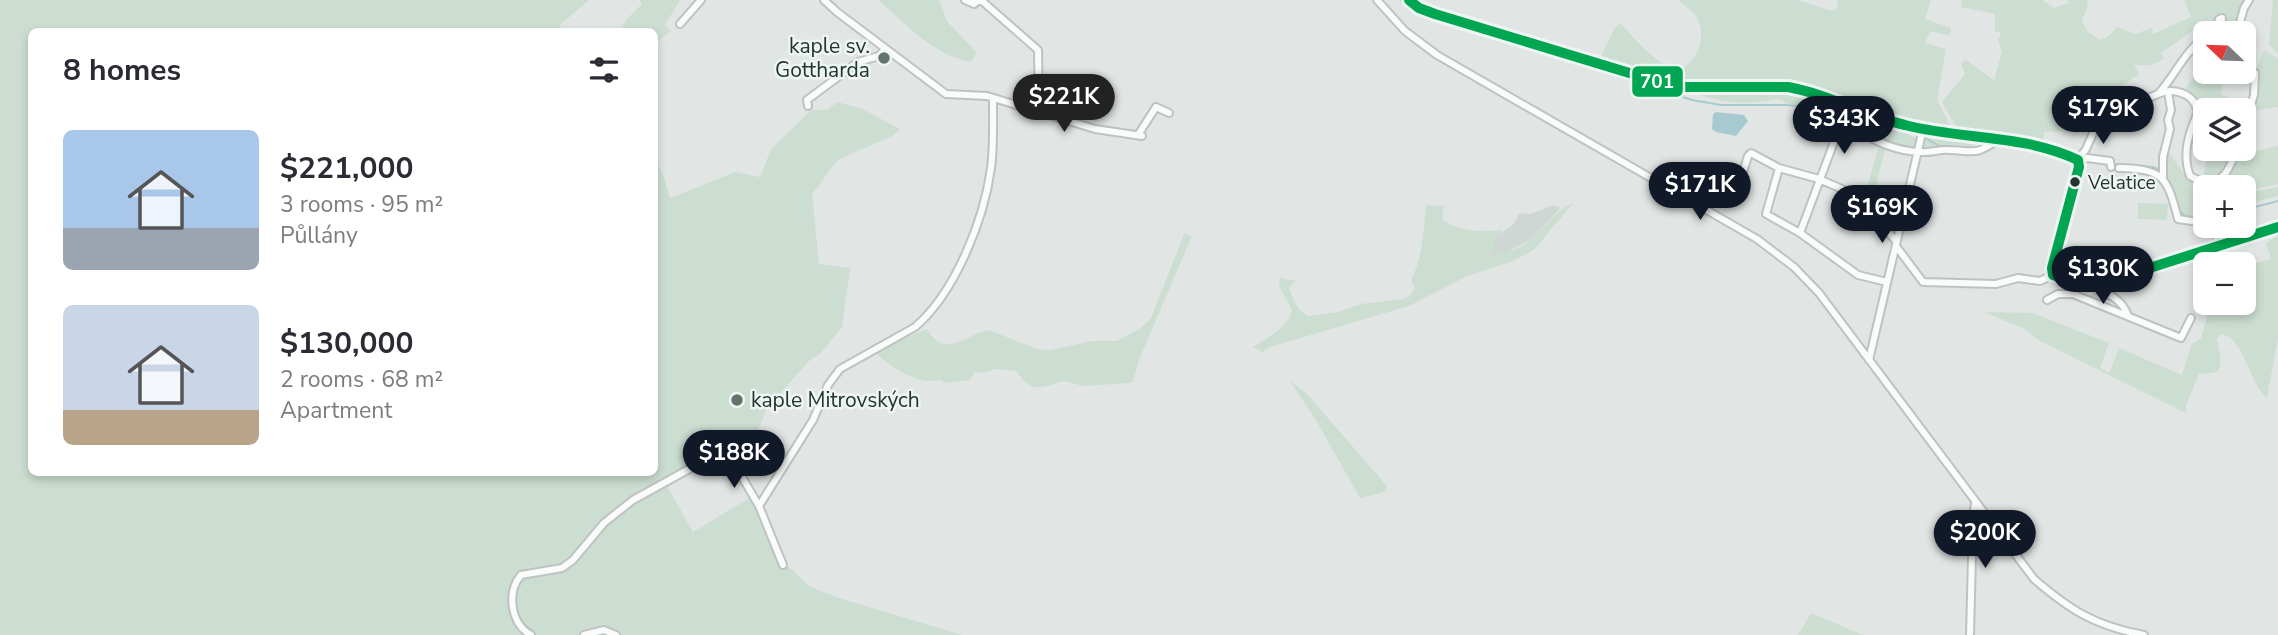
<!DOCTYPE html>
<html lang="en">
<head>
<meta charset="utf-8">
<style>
	:root { --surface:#fff; --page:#f2f2f3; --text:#2b2b33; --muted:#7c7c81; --accent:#111827 }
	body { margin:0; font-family:"Nunito Sans",sans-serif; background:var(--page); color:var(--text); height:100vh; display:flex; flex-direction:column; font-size:26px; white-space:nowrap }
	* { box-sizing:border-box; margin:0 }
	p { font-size:23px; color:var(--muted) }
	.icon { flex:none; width:38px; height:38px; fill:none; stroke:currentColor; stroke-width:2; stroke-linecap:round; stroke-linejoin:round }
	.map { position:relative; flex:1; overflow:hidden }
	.side { position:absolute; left:28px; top:28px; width:630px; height:448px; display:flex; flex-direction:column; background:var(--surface); border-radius:10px; box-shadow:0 4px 10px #0003 }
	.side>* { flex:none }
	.needle { width:46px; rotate:293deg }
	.controls { position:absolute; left:2193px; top:21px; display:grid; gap:14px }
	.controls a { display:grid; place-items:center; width:63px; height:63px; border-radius:10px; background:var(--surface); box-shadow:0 4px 10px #0003; font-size:35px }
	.price { position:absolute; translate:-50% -60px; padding:0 16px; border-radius:24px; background:var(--accent); color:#fff; font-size:23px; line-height:46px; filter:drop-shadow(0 2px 4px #0008) }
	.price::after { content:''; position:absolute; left:50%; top:42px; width:21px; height:16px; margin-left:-10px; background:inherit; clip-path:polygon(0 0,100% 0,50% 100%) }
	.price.current { background:#222; color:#fff }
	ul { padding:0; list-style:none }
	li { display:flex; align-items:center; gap:21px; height:175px; padding:0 35px }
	li span { display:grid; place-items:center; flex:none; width:196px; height:140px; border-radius:10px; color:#555 }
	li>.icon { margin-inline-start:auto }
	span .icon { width:84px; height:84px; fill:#fffc; stroke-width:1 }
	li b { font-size:30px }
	h2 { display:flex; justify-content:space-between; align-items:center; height:84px; padding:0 35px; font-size:30px }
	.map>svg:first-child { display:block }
	.built { fill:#cfd7d4 }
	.green { fill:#ccded1 }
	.water { fill:#a6cad0 }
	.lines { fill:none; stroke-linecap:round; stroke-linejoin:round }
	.stream { stroke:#a6cad0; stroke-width:2 }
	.minor-casing { stroke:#bec3c1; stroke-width:10 }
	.minor { stroke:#fafbfb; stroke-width:6 }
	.bus-1-casing { stroke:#eef5f2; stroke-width:16 }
	.bus-1 { stroke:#00a651; stroke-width:10 }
	.poi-dot { fill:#65736f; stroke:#eef5f2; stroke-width:2.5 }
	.bus-dot { fill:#223530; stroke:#eef5f2; stroke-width:2.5 }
	.labels { text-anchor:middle; stroke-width:5; stroke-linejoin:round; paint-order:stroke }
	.bus-label { font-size:19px; fill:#223530; stroke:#eef5f2; text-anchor:start }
	.poi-label { font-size:21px; fill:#223530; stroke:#eef5f2; text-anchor:end }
	.line-badge { stroke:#eef5f2; stroke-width:2.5 }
	.badge-label { font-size:19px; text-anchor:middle; font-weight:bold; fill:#fff }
</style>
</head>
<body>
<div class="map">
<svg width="2278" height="635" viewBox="0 0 2278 635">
	<rect width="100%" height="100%" fill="#e1e6e4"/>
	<!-- built -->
	<path class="built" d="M 1554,205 L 1560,208 L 1533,238 L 1502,255 L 1480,259 L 1494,251 L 1493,238 L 1514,224 L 1519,213 L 1530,214 Z"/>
	<!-- green -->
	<path class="green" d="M 0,0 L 589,0 L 560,25 L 561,31 L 32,32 L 32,472 L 654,472 L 655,159 L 663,175 L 670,198 L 735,172 L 760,177 L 771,149 L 811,110 L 827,110 L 837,102 L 860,108 L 900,129 L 892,136 L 840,159 C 828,168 823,183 812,194 L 819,264 L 850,268 L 842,327 L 821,353 L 810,360 L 767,408 L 756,435 L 739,460 L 735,458 L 727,463 L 694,470 L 667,486 L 693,532 L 751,497 L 779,563 L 790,568 L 809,586 L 836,597 L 962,635 L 0,635 Z
		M 640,0 L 680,0 L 665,25 L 671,31 L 655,43 L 654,32 L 621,31 L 625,21 L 642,4 Z
		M 878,0 L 939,0 L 947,21 L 977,53 L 971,62 C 933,55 906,24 878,0 Z
		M 1678,0 L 1798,0 L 1832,11 L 1837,8 L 1838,0 L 1931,0 L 1925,19 L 1951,28 L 1950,36 L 1930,31 L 1925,43 L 1946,49 L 1937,100 L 1950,125 L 1951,132 L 1862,109 L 1804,86 L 1683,85 L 1600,59 L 1614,29 L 1620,23 C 1637,41 1653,61 1676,71 C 1697,65 1709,34 1695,15 C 1691,9 1683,5 1678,0 Z
		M 1962,0 L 2043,0 L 2054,8 L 2068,3 L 2068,0 L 2087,0 L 2088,6 L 2082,21 L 2087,31 L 2100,40 L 2109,36 L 2117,27 L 2135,34 L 2152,28 L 2153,34 L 2191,17 L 2184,0 L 2246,0 L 2237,15 L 2239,26 L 2233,33 L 2210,33 L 2204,23 L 2161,53 L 2164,59 L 2152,65 L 2134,65 L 2139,74 C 2121,87 2100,98 2084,111 L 2079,108 L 2067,120 L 2071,130 L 2044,132 L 2043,146 L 1997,137 L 1997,132 L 1993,133 L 1958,130 L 1942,102 L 1965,74 L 1961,64 L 1966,60 L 1994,80 L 2002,52 L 1998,40 L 2001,33 L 1995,31 L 1995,14 L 1961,7 Z
		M 2273,0 L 2278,0 L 2278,54 L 2269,44 Z
		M 2264,50 L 2278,59 L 2278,107 L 2251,111 L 2258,64 Z
		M 2205,61 L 2205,72 L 2223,72 L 2221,95 L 2228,96 L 2227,108 L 2247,110 L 2244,120 L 2244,110 L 2205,110 L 2205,118 L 2200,117 L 2201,111 L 2183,91 Z
		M 1786,89 L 1830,103 L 1830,105 L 1788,104 L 1779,99 C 1736,106 1725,103 1683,90 Z
		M 1844,115 L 1904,132 L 1919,140 L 1926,134 L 1986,142 L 1970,146 L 1951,145 L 1949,150 C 1932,152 1910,153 1893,146 C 1875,139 1861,127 1843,120 Z
		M 1879,146 L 1885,149 L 1870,209 L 1863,201 Z
		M 2278,146 L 2278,184 L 2244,191 L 2244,187 L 2205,187 L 2205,214 L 2183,217 L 2163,173 L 2168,151 L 2189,181 C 2224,187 2221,183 2239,155 Z
		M 2208,149 L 2234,149 L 2229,163 L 2222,176 L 2203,180 Z
		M 2278,187 L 2278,196 L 2244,205 L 2244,193 Z
		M 1573,203 L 1534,250 L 1513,261 L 1467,276 L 1409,306 L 1267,348 L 1263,352 L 1253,347 C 1267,338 1288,328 1292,310 L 1279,286 L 1280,278 L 1296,281 L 1289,287 C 1292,298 1297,310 1308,316 L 1338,312 L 1361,304 L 1402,299 L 1409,296 L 1415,288 L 1411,280 C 1424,256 1422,231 1427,205 L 1444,206 L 1442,218 C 1449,230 1489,234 1502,229 L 1501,233 L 1493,239 L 1494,251 L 1480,258 C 1500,253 1514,254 1531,239 C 1547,227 1554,210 1573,203 Z
		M 2138,203 L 2168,204 L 2167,220 L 2138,219 Z
		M 1184,234 L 1192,236 L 1140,357 L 1133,381 L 1130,383 L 1083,386 L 1064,381 L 1043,387 L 1033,387 L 1024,381 L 1016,371 L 996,369 L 983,373 L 975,372 L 970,380 L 945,383 L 941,380 C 937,380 933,381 929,381 C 912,381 888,365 876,353 L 911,335 L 927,329 C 945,361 969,332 989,330 L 1037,349 L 1050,350 L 1093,341 L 1117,341 L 1141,328 L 1151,318 Z
		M 2278,235 L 2278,337 L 2267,398 C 2248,382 2245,338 2221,334 L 2217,339 C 2218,346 2225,367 2216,372 C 2212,374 2203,373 2199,374 L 2186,405 L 2186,413 L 2038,340 L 2025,329 L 1984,312 L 2033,313 L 2109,343 L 2100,368 L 2109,373 L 2119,348 L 2182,375 L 2191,345 L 2201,338 L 2211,303 L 2244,303 L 2244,266 L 2271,259 L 2266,243 Z
		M 1289,380 L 1307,394 L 1387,486 L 1385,492 L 1360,498 L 1316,420 Z
		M 1811,613 L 1863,635 L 1798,635 Z"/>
	<!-- water -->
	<path class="water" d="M 1716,112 L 1744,115 L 1748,121 L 1736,136 L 1716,132 L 1712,129 L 1713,114 Z"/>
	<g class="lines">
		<!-- stream -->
		<path class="stream" d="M 1401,0 L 1406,6 L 1421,15 L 1692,100 L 1721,105 L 1786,105 L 1839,109 L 1890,129 L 1919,135
			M 1998,135 L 2016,138
			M 1924,137 L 1939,146 L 1954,147
			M 1963,148 L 1975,148
			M 2090,162 L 2103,163
			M 2112,164 L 2131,166
			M 2136,166 L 2153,167 L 2161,171
			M 2244,210 L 2278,201
			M 2179,211 L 2187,217 L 2205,218"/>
		<defs>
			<path id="minor" d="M 824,0 L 837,12 L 946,94 L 987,96 L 1095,129 L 1142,136
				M 965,0 L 974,4 L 979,0
				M 981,0 L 1038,50 L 1039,112
				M 1377,0 L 1405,31 L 1437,55 L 1757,239 L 1794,267 L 1819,293 L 2034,579 C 2071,611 2096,626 2144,635
				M 1409,0 L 1419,8 L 1435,14 L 1669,85 L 1682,87 L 1788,87 L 1805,90 C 1843,104 1881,122 1922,129 C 1971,138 2034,135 2078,160 L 2079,167 L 2052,268 L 2053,275 L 2090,287 L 2278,227
				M 680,24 L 701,0
				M 2211,33 L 2216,29 L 2219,19 L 2222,18 L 2221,29 L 2217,33
				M 2237,33 L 2244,8 L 2249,0
				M 2244,71 L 2255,73 L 2254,95 L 2244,129
				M 2159,93 C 2176,74 2184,52 2205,37
				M 808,106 L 807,100 L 858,62 L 879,56 L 885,49
				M 1138,135 L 1156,107 L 1169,113
				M 2078,160 L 2086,149 L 2098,122 C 2119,114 2137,102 2158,94 C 2172,87 2195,93 2197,111 C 2197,116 2194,122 2192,127 C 2186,143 2184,160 2190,176 L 2204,183 C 2226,183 2230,166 2237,149
				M 2078,160 L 2087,158 L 2110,161 L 2111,167
				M 1779,168 L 1766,214 L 1800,233 L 1858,275 L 1887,282
				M 2119,168 C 2163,169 2167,176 2178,219 L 2205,223
				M 2163,178 L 2163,157 L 2170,129 L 2168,120 L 2171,110 L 2168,92
				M 1735,198 L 1748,156 L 1751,153 L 1779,168 L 1819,179 L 1842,189 L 1870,212 L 1896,241 L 1896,246 L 1923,282 L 1996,284 L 2018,278 L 2040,281 L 2053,275
				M 2209,226 L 2215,231 L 2219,245
				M 1800,233 L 1840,126 L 1846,125 C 1871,138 1893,152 1922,152 C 1931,153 1940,149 1949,150 C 1977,151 1974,156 1999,139
				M 2090,287 C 2107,293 2122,298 2128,316
				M 2047,300 L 2058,294 L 2073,294 L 2181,338 L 2191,318
				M 1869,360 L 1923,129
				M 759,506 L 813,420 L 828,385 L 840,369 L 915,327 C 955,293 984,220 991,168 C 994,146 993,121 993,98
				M 531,635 C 511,624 506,593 521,575 L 562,568 L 573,560 L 604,523 L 633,500 L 691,468 L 732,460 L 759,506 L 783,565
				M 584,635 L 604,630 L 616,635
				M 1970,635 L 1973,519 L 1975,503"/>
		</defs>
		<!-- minor casing -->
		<use href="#minor" class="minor-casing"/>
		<!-- minor -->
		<use href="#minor" class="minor"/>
		<defs>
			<path id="bus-1" d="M 1409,0 L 1419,8 L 1435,14 L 1669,85 L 1682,87 L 1788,87 C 1828,94 1865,116 1905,125 C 1963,140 2023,134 2078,160 L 2079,167 L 2052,268 L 2053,275 L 2090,287 L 2278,227"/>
		</defs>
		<!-- bus-1 casing -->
		<use href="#bus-1" class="bus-1-casing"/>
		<!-- bus-1 -->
		<use href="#bus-1" class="bus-1"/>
	</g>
	<!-- markers -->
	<g class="poi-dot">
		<circle cx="884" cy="58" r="7"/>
		<circle cx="737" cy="400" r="7"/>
	</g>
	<circle class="bus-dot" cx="2075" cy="182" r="6"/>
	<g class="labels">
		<!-- bus labels -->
		<g class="bus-label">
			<text x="2088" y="189">Velatice</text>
		</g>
		<!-- poi labels -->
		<g class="poi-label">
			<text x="870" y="53">kaple sv.<tspan x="870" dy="24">Gottharda</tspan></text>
			<text x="751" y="407" text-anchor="start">kaple Mitrovských</text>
		</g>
	</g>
	<rect class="line-badge" x="1631" y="65" width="53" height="33" rx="7" fill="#00a651"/>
	<g class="badge-label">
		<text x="1657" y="88">701</text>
	</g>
</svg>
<div class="controls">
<a><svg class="needle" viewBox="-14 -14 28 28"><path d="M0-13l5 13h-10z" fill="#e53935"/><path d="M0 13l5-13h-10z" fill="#7c7c81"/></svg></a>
<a><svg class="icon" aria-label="layers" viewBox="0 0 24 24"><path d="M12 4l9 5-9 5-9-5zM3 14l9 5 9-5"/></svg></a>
<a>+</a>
<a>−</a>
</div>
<b class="price current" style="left:1064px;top:134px">$221K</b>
<b class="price" style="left:2103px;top:146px">$179K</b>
<b class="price" style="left:1844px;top:156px">$343K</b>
<b class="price" style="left:1700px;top:222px">$171K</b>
<b class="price" style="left:1882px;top:245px">$169K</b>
<b class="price" style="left:2103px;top:306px">$130K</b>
<b class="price" style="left:734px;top:490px">$188K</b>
<b class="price" style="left:1985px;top:570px">$200K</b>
<section class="side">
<h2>8 homes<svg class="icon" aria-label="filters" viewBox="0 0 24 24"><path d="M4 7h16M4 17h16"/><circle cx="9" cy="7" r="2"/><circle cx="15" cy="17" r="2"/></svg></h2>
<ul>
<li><span style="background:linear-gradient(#a9c7e8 70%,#9aa5b1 0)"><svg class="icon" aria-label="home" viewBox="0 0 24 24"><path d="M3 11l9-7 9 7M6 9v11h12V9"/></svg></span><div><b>$221,000</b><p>3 rooms · 95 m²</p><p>Půllány</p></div></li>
<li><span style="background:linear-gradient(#c9d6e8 75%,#b9a48a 0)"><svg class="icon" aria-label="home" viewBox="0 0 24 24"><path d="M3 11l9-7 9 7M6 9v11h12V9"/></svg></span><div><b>$130,000</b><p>2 rooms · 68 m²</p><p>Apartment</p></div></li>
</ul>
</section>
</div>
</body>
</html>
